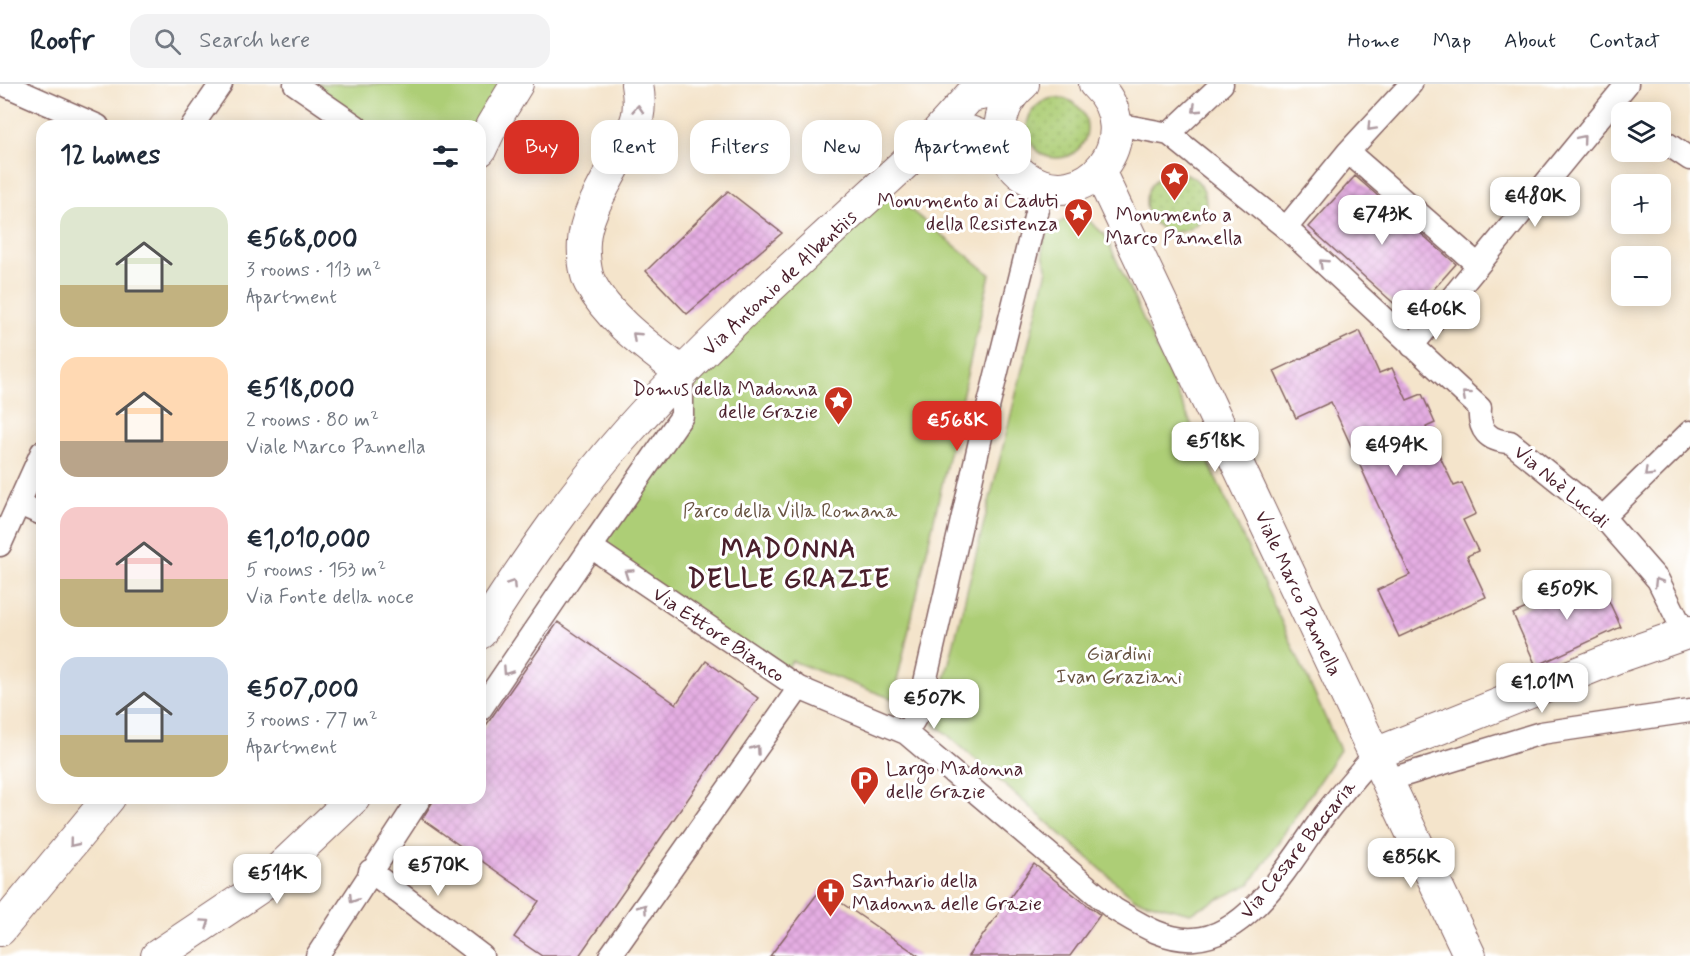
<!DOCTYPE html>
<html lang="en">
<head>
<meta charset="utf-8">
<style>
	:root { --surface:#fff; --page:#f2f2f3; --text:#1f2937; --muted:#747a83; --line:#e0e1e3; --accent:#d93025 }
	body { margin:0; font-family:Mynerve,sans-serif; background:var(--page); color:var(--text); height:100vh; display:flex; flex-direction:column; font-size:22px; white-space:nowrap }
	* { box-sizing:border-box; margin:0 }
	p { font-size:20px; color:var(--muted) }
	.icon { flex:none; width:33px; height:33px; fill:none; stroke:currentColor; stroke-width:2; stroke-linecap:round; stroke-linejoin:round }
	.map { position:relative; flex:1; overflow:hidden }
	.side { position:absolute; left:36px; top:36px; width:450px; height:684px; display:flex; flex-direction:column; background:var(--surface); border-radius:18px; box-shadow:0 3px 15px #0003 }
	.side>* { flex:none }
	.hud { position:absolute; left:504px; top:36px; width:570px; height:54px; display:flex; gap:12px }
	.controls { position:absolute; left:1611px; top:18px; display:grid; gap:12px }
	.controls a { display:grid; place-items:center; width:60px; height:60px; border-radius:12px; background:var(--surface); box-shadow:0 3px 15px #0003; font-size:30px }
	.price { position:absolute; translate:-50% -51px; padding:0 14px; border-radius:12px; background:#fff; color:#222; font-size:20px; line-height:39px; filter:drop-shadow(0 2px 3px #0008) }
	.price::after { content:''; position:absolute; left:50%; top:36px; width:18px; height:14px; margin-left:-9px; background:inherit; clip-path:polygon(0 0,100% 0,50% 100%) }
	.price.selected { background:var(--accent); color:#fff }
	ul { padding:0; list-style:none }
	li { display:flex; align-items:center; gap:18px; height:150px; padding:0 24px }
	li span { display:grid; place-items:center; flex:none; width:168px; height:120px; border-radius:18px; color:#555 }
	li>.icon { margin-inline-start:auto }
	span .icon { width:72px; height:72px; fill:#fffc; stroke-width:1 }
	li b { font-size:26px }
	h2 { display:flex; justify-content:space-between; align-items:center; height:72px; padding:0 24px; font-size:26px }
	.pill { padding:0 21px; border-radius:18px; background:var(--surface); box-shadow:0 3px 15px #0003; font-size:21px; line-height:54px }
	.pill.selected { background:var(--accent); color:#fff }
	header { display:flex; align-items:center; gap:36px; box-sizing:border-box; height:84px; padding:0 30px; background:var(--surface); border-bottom:2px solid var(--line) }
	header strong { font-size:28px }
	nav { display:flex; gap:33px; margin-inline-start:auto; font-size:21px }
	.search { width:420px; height:54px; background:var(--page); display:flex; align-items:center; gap:15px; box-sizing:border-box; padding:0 21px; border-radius:18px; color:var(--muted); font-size:22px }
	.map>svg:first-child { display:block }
	.grass { fill:url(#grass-dots); stroke:#7c7650; stroke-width:1.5 }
	.park { fill:#adce76; stroke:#7c7650; stroke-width:1.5 }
	.building { fill:url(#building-cross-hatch) }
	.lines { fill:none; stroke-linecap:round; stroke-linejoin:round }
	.street-casing { stroke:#866463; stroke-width:25 }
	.secondary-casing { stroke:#866463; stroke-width:34 }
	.street { stroke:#fff; stroke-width:22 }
	.secondary { stroke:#fff; stroke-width:32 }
	.oneway { stroke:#ae9aa0 }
	.labels { text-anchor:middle; stroke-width:6; stroke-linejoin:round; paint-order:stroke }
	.poi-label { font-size:20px; fill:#4a1f2b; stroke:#fff; text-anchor:end }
	.street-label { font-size:20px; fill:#4a1f2b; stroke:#fff }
	.park-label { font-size:20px; fill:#685442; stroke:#fff }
	.district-label { font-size:26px; font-weight:bold; letter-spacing:1.5px; fill:#4a1f2b; stroke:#fff }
</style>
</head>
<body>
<header>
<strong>Roofr</strong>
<div class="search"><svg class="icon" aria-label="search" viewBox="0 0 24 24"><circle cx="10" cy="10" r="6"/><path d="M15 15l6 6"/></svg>Search here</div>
<nav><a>Home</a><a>Map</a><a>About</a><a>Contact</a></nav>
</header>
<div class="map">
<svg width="1690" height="872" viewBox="0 0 1690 872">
	<defs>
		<pattern id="grass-dots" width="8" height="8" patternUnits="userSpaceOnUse" patternTransform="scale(1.5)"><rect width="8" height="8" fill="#adce76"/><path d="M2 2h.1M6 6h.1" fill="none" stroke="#96b066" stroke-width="1.8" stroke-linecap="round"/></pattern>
		<pattern id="building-cross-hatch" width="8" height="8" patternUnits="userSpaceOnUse" patternTransform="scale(1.5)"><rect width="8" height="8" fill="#e5aee3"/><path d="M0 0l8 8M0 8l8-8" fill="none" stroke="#c695c3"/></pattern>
	</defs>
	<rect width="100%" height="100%" fill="#fff"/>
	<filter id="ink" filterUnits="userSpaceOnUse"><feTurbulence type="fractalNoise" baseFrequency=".0167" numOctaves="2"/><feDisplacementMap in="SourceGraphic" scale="12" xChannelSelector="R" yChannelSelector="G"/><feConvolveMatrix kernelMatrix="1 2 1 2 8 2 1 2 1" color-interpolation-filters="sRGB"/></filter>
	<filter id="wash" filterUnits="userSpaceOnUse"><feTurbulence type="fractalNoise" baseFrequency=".008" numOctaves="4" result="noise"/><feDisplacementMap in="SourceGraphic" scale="24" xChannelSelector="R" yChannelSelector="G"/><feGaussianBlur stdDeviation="1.35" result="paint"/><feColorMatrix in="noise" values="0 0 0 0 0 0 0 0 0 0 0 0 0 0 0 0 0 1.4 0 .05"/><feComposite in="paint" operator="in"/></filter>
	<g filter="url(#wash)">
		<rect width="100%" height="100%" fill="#f4e4cb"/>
		<!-- grass -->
		<path class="grass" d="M1027 44a30 30 0 1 1 60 0a30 30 0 1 1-60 0Z
			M1146 118a30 30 0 1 1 60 0a30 30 0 1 1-60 0Z"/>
		<!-- park -->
		<path class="park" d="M 295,0 L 517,0 L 480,42 L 356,42 Z
			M 881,102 L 990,190 L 893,615 L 792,577 L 781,593 L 591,463 L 682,332 L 682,289 Z
			M 1077,133 L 1088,136 L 1105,151 L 1340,666 L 1250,800 L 1190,829 L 1135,815 L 934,639 L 1042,206 C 1043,199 1047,190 1047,183 C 1046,178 1043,174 1043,169 C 1040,149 1059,134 1077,133 Z"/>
		<g id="blocks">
			<!-- building -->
			<path class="building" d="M 1355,92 L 1456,180 L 1409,233 L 1309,143 Z
				M 728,107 L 782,149 L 687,230 L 646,187 Z
				M 1360,247 L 1379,289 L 1392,284 L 1407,316 L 1422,310 L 1435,339 L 1426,343 L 1454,402 L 1462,399 L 1476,430 L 1463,436 L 1478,467 L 1467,472 L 1486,513 L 1399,553 L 1377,506 L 1410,491 L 1331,318 L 1296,334 L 1274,287 Z
				M 1597,492 L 1621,543 L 1536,582 L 1513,530 Z
				M 558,538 L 676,620 L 706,577 L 758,614 L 579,872 L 542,872 L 514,853 L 539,817 L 422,735 L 435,714 L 480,714 L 480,650 Z
				M 1034,780 L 1100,831 L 1070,872 L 968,872 Z
				M 821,805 L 919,872 L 770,872 Z"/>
		</g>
	</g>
	<g filter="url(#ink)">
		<use href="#blocks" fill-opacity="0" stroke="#866463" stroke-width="1.5"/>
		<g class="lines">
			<defs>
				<path id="street" d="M 3,0 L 98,42
					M 295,0 L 356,42
					M 1116,40 L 1169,50 L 1286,144 L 1480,324 C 1478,346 1488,357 1510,358 L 1603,433 L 1658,496 L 1685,550
					M 192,42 L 221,0
					M 1169,50 L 1222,0
					M 1660,55 L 1690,75
					M 1348,68 L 1478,181
					M 1286,144 L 1348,68 L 1411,0
					M 1412,262 L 1627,0
					M 19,420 L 42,430
					M 1603,433 L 1690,348
					M 0,461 L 42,368
					M 591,463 L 682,332 L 682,289
					M 480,626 L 591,463 L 799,604 L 906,649 L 1114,825 C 1138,839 1164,857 1194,855 C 1251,852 1294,772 1325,730 C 1341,709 1358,690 1375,670
					M 906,649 L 918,629 L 983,344 L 1043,101
					M 1388,696 L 1541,649 L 1690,627
					M 370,787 L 482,872
					M 317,872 L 420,714
					M 610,872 L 799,604"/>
				<path id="secondary" d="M 637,0 C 643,36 634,42 619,73 C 607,98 585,130 584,158 C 583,169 585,190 590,199 C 609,236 650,264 682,289
					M 1023,0 C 1007,13 998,33 1001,53 C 1004,68 1011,83 1024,92 C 1085,135 1150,52 1095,0
					M 932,54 L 967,47 L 1002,60
					M 480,66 L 492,41 L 517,0
					M 1099,87 L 1470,872
					M 480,549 C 526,478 572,410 628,347 C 721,242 830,150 932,54 L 970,12 L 1019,3
					M 1375,670 L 1615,574 L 1690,548
					M 0,846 L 109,714
					M 157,872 L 260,803 L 354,714"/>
			</defs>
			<!-- street casing -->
			<use href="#street" class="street-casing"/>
			<!-- secondary casing -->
			<use href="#secondary" class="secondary-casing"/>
			<!-- street -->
			<use href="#street" class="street"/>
			<!-- secondary -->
			<use href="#secondary" class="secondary"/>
		</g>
		<!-- one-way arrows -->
		<defs><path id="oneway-chevron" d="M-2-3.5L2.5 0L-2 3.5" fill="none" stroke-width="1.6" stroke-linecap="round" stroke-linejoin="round" transform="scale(1.5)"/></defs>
		<g class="oneway">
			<use href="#oneway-chevron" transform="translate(638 25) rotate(-86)"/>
			<use href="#oneway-chevron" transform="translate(1196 25) rotate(137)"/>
			<use href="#oneway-chevron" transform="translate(1371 43) rotate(133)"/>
			<use href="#oneway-chevron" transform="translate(1582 55) rotate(-50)"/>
			<use href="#oneway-chevron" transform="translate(1323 179) rotate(-137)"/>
			<use href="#oneway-chevron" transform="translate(636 252) rotate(-137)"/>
			<use href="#oneway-chevron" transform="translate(1466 311) rotate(-138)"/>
			<use href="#oneway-chevron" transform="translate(1648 389) rotate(136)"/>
			<use href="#oneway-chevron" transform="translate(628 489) rotate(-146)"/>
			<use href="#oneway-chevron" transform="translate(1658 498) rotate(-122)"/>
			<use href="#oneway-chevron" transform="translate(512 500) rotate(-57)"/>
			<use href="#oneway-chevron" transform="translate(507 587) rotate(124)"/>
			<use href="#oneway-chevron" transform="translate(756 665) rotate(-55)"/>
			<use href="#oneway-chevron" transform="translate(73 759) rotate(129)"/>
			<use href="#oneway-chevron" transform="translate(353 815) rotate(122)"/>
			<use href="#oneway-chevron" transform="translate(643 824) rotate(-55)"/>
			<use href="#oneway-chevron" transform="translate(206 839) rotate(-34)"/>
		</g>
	</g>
	<!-- icons -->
	<defs>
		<symbol id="sight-pin" viewBox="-11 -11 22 30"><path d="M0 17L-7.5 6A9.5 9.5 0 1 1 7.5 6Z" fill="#c8321e" stroke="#fff"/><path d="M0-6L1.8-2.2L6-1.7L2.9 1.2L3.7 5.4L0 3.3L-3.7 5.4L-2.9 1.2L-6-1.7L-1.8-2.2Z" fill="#fff"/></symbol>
		<symbol id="parking-pin" viewBox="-11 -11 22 30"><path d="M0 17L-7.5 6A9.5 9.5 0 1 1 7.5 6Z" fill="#c8321e" stroke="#fff"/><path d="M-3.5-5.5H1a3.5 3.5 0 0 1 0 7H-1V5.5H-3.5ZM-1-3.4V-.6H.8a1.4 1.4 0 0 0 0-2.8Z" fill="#fff"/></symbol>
		<symbol id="church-pin" viewBox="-11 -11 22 30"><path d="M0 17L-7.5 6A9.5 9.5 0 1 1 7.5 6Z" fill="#c8321e" stroke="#fff"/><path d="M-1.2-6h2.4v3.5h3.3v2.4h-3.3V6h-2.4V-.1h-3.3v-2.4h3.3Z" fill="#fff"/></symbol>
	</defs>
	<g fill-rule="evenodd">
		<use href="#sight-pin" x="1158" y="76" width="33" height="45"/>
		<use href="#sight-pin" x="1062" y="112" width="33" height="45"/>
		<use href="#sight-pin" x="822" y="300" width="33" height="45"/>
		<use href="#parking-pin" x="848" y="680" width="33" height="45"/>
		<use href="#church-pin" x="814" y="792" width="33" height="45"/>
	</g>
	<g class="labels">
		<!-- poi labels -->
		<g class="poi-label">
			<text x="1058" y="123">Monumento ai Caduti<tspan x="1058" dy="23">della Resistenza</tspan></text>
			<text x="1174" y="137" text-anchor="middle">Monumento a<tspan x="1174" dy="23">Marco Pannella</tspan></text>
			<text x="818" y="311">Domus della Madonna<tspan x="818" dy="23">delle Grazie</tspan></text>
			<text x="886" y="691" text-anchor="start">Largo Madonna<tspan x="886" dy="23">delle Grazie</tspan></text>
			<text x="852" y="803" text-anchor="start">Santuario della<tspan x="852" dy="23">Madonna delle Grazie</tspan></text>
		</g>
		<!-- street labels -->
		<g class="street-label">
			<text transform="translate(779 198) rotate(-43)" y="7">Via Antonio de Albentiis</text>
			<text transform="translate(1562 402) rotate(40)" y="7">Via Noè Lucidi</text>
			<text transform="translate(1299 509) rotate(65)" y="7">Viale Marco Pannella</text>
			<text transform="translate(719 550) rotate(34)" y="7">Via Ettore Bianco</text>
			<text transform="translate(1297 765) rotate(-51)" y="7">Via Cesare Beccaria</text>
		</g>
		<!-- park labels -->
		<g class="park-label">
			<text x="790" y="433">Parco della Villa Romana</text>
			<text x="1119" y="576">Giardini<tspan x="1119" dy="23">Ivan Graziani</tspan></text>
		</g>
		<!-- district labels -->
		<g class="district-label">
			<text x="789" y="473">MADONNA<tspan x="789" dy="30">DELLE GRAZIE</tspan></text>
		</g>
	</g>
</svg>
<div class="controls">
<a><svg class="icon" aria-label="layers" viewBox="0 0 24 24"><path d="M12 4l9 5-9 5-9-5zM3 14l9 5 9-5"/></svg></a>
<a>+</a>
<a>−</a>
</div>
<b class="price" style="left:1535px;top:144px">€480K</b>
<b class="price" style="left:1382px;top:162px">€743K</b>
<b class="price" style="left:1436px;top:257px">€406K</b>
<b class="price selected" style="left:957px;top:368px">€568K</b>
<b class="price" style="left:1215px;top:389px">€518K</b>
<b class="price" style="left:1396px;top:393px">€494K</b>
<b class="price" style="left:1567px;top:537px">€509K</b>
<b class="price" style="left:1542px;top:630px">€1.01M</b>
<b class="price" style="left:934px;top:646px">€507K</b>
<b class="price" style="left:1411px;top:805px">€856K</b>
<b class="price" style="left:438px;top:813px">€570K</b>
<b class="price" style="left:277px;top:821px">€514K</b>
<div class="hud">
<a class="pill selected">Buy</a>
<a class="pill">Rent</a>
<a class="pill">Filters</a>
<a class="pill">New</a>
<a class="pill">Apartment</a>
</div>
<section class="side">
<h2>12 homes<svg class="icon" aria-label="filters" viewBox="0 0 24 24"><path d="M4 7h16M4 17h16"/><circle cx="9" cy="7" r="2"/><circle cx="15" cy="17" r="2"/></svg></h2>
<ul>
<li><span style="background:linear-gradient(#dfe7d0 65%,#c2b280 0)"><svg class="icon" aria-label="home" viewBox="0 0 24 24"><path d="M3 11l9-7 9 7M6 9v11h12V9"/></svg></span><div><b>€568,000</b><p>3 rooms · 113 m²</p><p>Apartment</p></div></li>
<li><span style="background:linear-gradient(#ffd9b3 70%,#b9a48a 0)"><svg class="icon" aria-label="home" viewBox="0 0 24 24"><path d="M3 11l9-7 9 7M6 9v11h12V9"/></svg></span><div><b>€518,000</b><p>2 rooms · 80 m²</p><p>Viale Marco Pannella</p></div></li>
<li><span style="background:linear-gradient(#f6c9c9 60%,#c2b280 0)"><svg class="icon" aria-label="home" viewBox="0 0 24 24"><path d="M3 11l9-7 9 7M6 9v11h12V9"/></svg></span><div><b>€1,010,000</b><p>5 rooms · 153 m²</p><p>Via Fonte della noce</p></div></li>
<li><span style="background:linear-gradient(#c9d6e8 65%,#c2b280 0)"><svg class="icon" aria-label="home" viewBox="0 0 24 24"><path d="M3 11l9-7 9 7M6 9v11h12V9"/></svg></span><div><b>€507,000</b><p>3 rooms · 77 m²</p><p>Apartment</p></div></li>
</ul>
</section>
</div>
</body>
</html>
